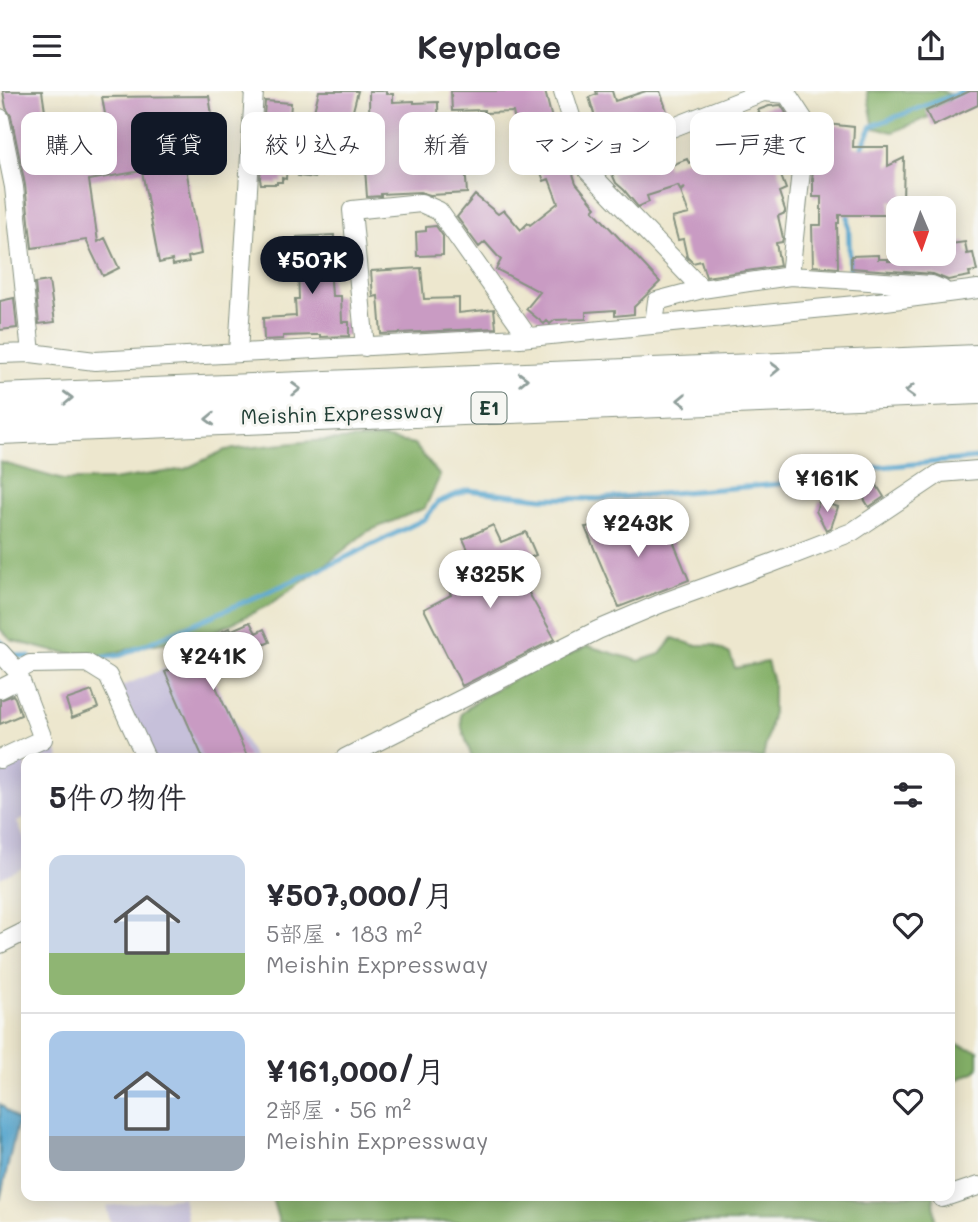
<!DOCTYPE html>
<html lang="ja">
<head>
<meta charset="utf-8">
<style>
	:root { --surface:#fff; --page:#f2f2f3; --text:#2b2b33; --muted:#7c7c81; --line:#e1e1e2; --accent:#111827 }
	body { margin:0; font-family:Mali,"Klee One",sans-serif; background:var(--page); color:var(--text); height:100vh; display:flex; flex-direction:column; font-size:26px; white-space:nowrap }
	* { box-sizing:border-box; margin:0 }
	p { font-size:23px; color:var(--muted) }
	.icon { flex:none; width:38px; height:38px; fill:none; stroke:currentColor; stroke-width:2; stroke-linecap:round; stroke-linejoin:round }
	.map { position:relative; flex:1; overflow:hidden }
	.sheet { position:absolute; left:21px; top:662px; width:934px; height:448px; display:flex; flex-direction:column; background:var(--surface); border-radius:14px; box-shadow:0 4px 18px #0003 }
	.sheet>* { flex:none }
	.hud { position:absolute; left:21px; top:21px; width:936px; height:63px; display:flex; gap:14px }
	.needle { width:46px; rotate:178deg }
	.fabs { position:absolute; left:886px; top:105px; display:grid; gap:14px }
	.fabs a { display:grid; place-items:center; width:70px; height:70px; border-radius:14px; background:var(--surface); box-shadow:0 4px 18px #0003; font-size:35px }
	.price { position:absolute; translate:-50% -60px; padding:0 16px; border-radius:24px; background:#fff; color:#222; font-size:23px; line-height:46px; filter:drop-shadow(0 2px 4px #0008) }
	.price::after { content:''; position:absolute; left:50%; top:42px; width:21px; height:16px; margin-left:-10px; background:inherit; clip-path:polygon(0 0,100% 0,50% 100%) }
	.price.active { background:var(--accent); color:#fff }
	ul { padding:0; list-style:none }
	li { display:flex; align-items:center; gap:21px; height:175px; padding:0 28px }
	li+li { border-top:2px solid var(--line) }
	li span { display:grid; place-items:center; flex:none; width:196px; height:140px; border-radius:14px; color:#555 }
	li>.icon { margin-inline-start:auto }
	span .icon { width:84px; height:84px; fill:#fffc; stroke-width:1 }
	li b { font-size:30px }
	h2 { display:flex; justify-content:space-between; align-items:center; height:84px; padding:0 28px; font-size:30px }
	.pill { padding:0 24px; border-radius:14px; background:var(--surface); box-shadow:0 4px 18px #0003; font-size:24px; line-height:63px }
	.pill.active { background:var(--accent); color:#fff }
	header { display:flex; justify-content:space-between; align-items:center; height:91px; padding:0 28px; background:var(--surface); font-size:32px; font-weight:700 }
	.map>svg:first-child { display:block }
	.industrial { fill:#c6c0da }
	.forest { fill:#84b067; stroke:#52764e; stroke-width:2 }
	.water { fill:#53a4cd; stroke:#397080; stroke-width:2 }
	.lines { fill:none; stroke-linecap:round; stroke-linejoin:round }
	.stream { stroke:#53a4cd; stroke-width:5 }
	.building { fill:#c99bc3 }
	.street-casing { stroke:#869281; stroke-width:20 }
	.highway-casing { stroke:#869281; stroke-width:34 }
	.street { stroke:#fff; stroke-width:18 }
	.highway { stroke:#fff; stroke-width:32 }
	.oneway { stroke:#8f9e9a }
	.labels { text-anchor:middle; stroke-width:6; stroke-linejoin:round; paint-order:stroke }
	.shield { fill:#f6f6f2; stroke:#60746d; stroke-width:2 }
	.shield-label { font-size:19px; font-weight:bold; fill:#1f3d34 }
	.street-label { font-size:21px; fill:#1f3d34; stroke:#f6f6f2 }
</style>
</head>
<body>
<header><svg class="icon" aria-label="menu" viewBox="0 0 24 24"><path d="M4 6h16M4 12h16M4 18h16"/></svg>Keyplace<svg class="icon" aria-label="share" viewBox="0 0 24 24"><path d="M12 15V3M7 8l5-5 5 5M5 13v7h14v-7"/></svg></header>
<div class="map">
<svg width="978" height="1131" viewBox="0 0 978 1131">
	<rect width="100%" height="100%" fill="#f6f6f2"/>
	<filter id="ink" filterUnits="userSpaceOnUse"><feTurbulence type="fractalNoise" baseFrequency=".0143" numOctaves="2"/><feDisplacementMap in="SourceGraphic" scale="14" xChannelSelector="R" yChannelSelector="G"/><feConvolveMatrix kernelMatrix="1 2 1 2 8 2 1 2 1" color-interpolation-filters="sRGB"/></filter>
	<filter id="wash" filterUnits="userSpaceOnUse"><feTurbulence type="fractalNoise" baseFrequency=".00686" numOctaves="4" result="noise"/><feDisplacementMap in="SourceGraphic" scale="28" xChannelSelector="R" yChannelSelector="G"/><feGaussianBlur stdDeviation="1.57" result="paint"/><feColorMatrix in="noise" values="0 0 0 0 0 0 0 0 0 0 0 0 0 0 0 0 0 1.4 0 .05"/><feComposite in="paint" operator="in"/></filter>
	<g filter="url(#wash)">
		<rect width="100%" height="100%" fill="#ede7ce"/>
		<!-- industrial -->
		<path class="industrial" d="M 200,563 L 254,667 L 152,667 L 120,596 Z
			M 52,651 L 60,667 L 26,667 L 26,726 L 17,731 L 26,750 L 26,775 L 0,787 L 0,672 Z
			M 183,1106 L 188,1131 L 110,1131 L 106,1115 Z"/>
		<!-- forest -->
		<path class="forest" d="M 867,0 L 942,0 L 951,4 L 944,18 L 922,29 L 893,41 L 874,37 Z
			M 383,347 L 414,353 L 440,385 L 425,417 L 366,441 L 314,483 L 269,514 L 206,545 L 131,557 L 101,566 L 52,560 L 11,549 L 0,538 L 0,371 L 63,389 L 112,389 L 185,378 L 225,359 L 313,350 Z
			M 673,547 L 694,554 L 713,554 L 730,563 L 735,577 L 767,571 L 773,591 L 773,620 L 763,667 L 472,667 L 462,637 L 461,623 C 493,592 548,574 588,555 L 639,570 L 660,563 Z
			M 950,951 L 978,960 L 978,974 L 976,980 L 950,992 Z
			M 271,1104 L 934,1104 L 935,1131 L 279,1131 Z"/>
		<!-- water -->
		<path class="water" d="M 0,1013 L 18,1030 L 0,1109 Z"/>
		<g class="lines">
			<!-- stream -->
			<path class="stream" d="M 860,60 L 872,35 L 964,0
				M 848,120 L 850,183
				M 0,550 L 14,564 L 29,566
				M 92,568 L 121,564 L 328,475 L 425,428 L 438,411 L 467,399 L 542,407 L 598,408 L 853,387 L 859,378 L 978,367"/>
		</g>
		<g id="blocks">
			<!-- building -->
			<path class="building" d="M 3,0 L 42,0 L 48,40 L 68,37 L 70,52 L 106,47 L 104,40 L 108,40 L 102,6 L 209,5 L 212,24 L 205,26 L 212,61 L 184,66 L 201,163 L 188,166 L 189,171 L 173,174 L 172,169 L 159,172 L 142,80 L 89,89 L 98,151 L 105,147 L 119,177 L 103,185 L 86,149 L 32,157 L 25,94 L 11,25 L 6,17 Z
				M 319,0 L 358,0 L 345,51 L 336,49 L 331,70 L 324,68 L 322,85 L 315,84 L 315,87 L 298,85 Z
				M 369,0 L 386,0 L 386,3 L 393,3 L 393,11 L 414,10 L 414,12 L 438,11 L 439,63 L 464,61 L 467,102 L 430,104 L 420,101 L 381,103 L 381,105 L 367,106 L 365,77 L 370,77 Z
				M 451,0 L 545,0 L 556,44 L 553,44 L 565,72 L 569,71 L 576,92 L 596,116 L 593,119 L 660,191 L 634,216 L 634,223 L 615,225 L 615,219 L 586,221 L 586,228 L 555,229 L 550,233 L 547,230 L 544,233 L 526,218 L 540,201 L 496,178 L 501,169 L 485,151 L 479,156 L 457,126 L 475,104 L 498,123 L 504,119 L 521,139 L 528,132 L 530,134 L 558,112 L 549,88 L 544,90 L 539,76 L 526,81 L 513,21 L 484,22 L 484,19 L 452,20 Z
				M 596,0 L 612,0 L 615,10 L 646,0 L 660,0 L 669,26 L 657,31 L 655,25 L 624,35 L 625,39 L 621,41 L 623,44 L 600,53 L 599,50 L 592,53 L 584,30 L 595,26 L 589,6 L 597,3 Z
				M 970,0 L 978,0 L 978,14 L 933,35 L 926,20 Z
				M 265,10 L 291,12 L 286,88 L 282,87 L 282,91 L 277,91 L 277,93 L 261,93 L 260,88 Z
				M 781,14 L 786,22 L 782,25 L 788,25 L 792,32 L 776,39 L 786,65 L 775,69 L 786,98 L 779,101 L 785,119 L 785,122 L 778,125 L 783,147 L 782,151 L 776,152 L 780,175 L 706,186 L 701,170 L 693,172 L 687,166 L 683,148 L 678,149 L 672,127 L 689,123 L 681,101 L 685,97 L 680,99 L 678,95 L 647,105 L 649,111 L 638,116 L 624,99 L 616,92 L 608,74 L 631,65 L 635,75 L 664,65 L 667,76 L 687,68 L 689,72 L 733,54 L 731,49 L 758,39 L 754,30 L 761,26 L 758,19 L 769,15 Z
				M 817,32 L 854,36 L 853,56 L 888,56 L 888,75 L 904,67 L 903,110 L 890,110 L 890,124 L 839,124 L 839,132 L 837,132 L 838,177 L 813,175 L 812,134 L 821,134 L 821,106 L 813,106 L 813,88 L 812,89 Z
				M 436,135 L 443,145 L 443,164 L 417,165 L 416,141 L 426,140 L 426,136 Z
				M 334,144 L 334,157 L 329,158 L 332,205 L 341,205 L 342,231 L 349,231 L 349,245 L 320,246 L 320,244 L 314,244 L 283,245 L 283,248 L 264,249 L 263,227 L 296,225 L 295,208 L 299,208 L 297,146 Z
				M 965,151 L 967,163 L 973,162 L 977,180 L 969,181 L 970,185 L 948,189 L 933,183 L 851,177 L 851,165 L 878,164 L 878,168 L 888,168 L 888,170 L 953,169 L 950,153 Z
				M 421,177 L 424,208 L 459,207 L 459,222 L 494,218 L 496,237 L 381,243 L 378,205 L 373,206 L 371,180 Z
				M 49,190 L 55,231 L 39,233 L 35,192 Z
				M 14,207 L 17,237 L 0,239 L 0,210 Z
				M 876,393 L 884,406 L 869,416 L 861,403 Z
				M 819,410 L 838,416 L 831,437 L 826,439 L 816,420 Z
				M 663,426 L 689,489 L 619,516 L 585,436 L 612,433 L 614,438 L 641,427 L 644,433 Z
				M 493,434 L 501,451 L 526,441 L 536,464 L 513,474 L 555,548 L 462,595 L 424,518 L 451,504 L 449,499 L 480,484 L 463,448 Z
				M 250,531 L 256,542 L 264,538 L 270,551 L 208,578 L 248,667 L 203,667 L 165,581 L 211,560 L 205,549 L 229,537 L 230,540 Z
				M 92,600 L 98,617 L 72,627 L 66,609 Z
				M 13,604 L 15,607 L 21,624 L 0,633 L 0,609 Z"/>
		</g>
	</g>
	<g filter="url(#ink)">
		<use href="#blocks" fill-opacity="0" stroke="#869281" stroke-width="2"/>
		<g class="lines">
			<defs>
				<path id="street" d="M 563,0 L 588,80 L 702,198
					M 0,27 L 14,96 L 31,262
					M 585,71 L 763,1 L 787,3 L 806,32 L 790,185
					M 654,233 L 657,210 L 702,198 L 790,185 L 932,194 L 942,198
					M 365,256 L 352,119 L 421,112 L 439,120 L 528,246
					M 238,262 L 254,0
					M 0,263 L 31,262 L 95,270 L 520,247 L 855,214 L 978,198
					M 0,561 L 17,580 L 30,573 L 87,572 L 108,585 L 146,667
					M 0,598 L 20,588
					M 345,667 L 598,539 L 662,512 L 772,472 L 852,441 L 940,382 L 978,379
					M 0,668 L 43,648 L 17,580
					M 0,853 L 26,840
					M 942,1107 L 978,1095"/>
				<path id="highway" d="M 0,309 L 978,270
					M 0,337 L 978,297"/>
			</defs>
			<!-- street casing -->
			<use href="#street" class="street-casing"/>
			<!-- highway casing -->
			<use href="#highway" class="highway-casing"/>
			<!-- street -->
			<use href="#street" class="street"/>
			<!-- highway -->
			<use href="#highway" class="highway"/>
		</g>
		<!-- one-way arrows -->
		<defs><path id="oneway-chevron" d="M-2-3.5L2.5 0L-2 3.5" fill="none" stroke-width="1.6" stroke-linecap="round" stroke-linejoin="round" transform="scale(1.75)"/></defs>
		<g class="oneway">
			<use href="#oneway-chevron" transform="translate(775 278) rotate(-2)"/>
			<use href="#oneway-chevron" transform="translate(523 288) rotate(-2)"/>
			<use href="#oneway-chevron" transform="translate(296 298) rotate(-2)"/>
			<use href="#oneway-chevron" transform="translate(910 300) rotate(178)"/>
			<use href="#oneway-chevron" transform="translate(68 307) rotate(-2)"/>
			<use href="#oneway-chevron" transform="translate(682 309) rotate(178)"/>
			<use href="#oneway-chevron" transform="translate(210 328) rotate(178)"/>
		</g>
	</g>
	<g class="labels">
		<!-- shield labels -->
		<rect class="shield" x="471.5" y="301.5" width="35" height="31" rx="5"/>
		<g class="shield-label">
			<text x="489" y="324">E1</text>
		</g>
		<!-- street labels -->
		<g class="street-label">
			<text transform="translate(342 323) rotate(-2)" y="7">Meishin Expressway</text>
		</g>
	</g>
</svg>
<div class="fabs">
<a><svg class="needle" viewBox="-14 -14 28 28"><path d="M0-13l5 13h-10z" fill="#e53935"/><path d="M0 13l5-13h-10z" fill="#7c7c81"/></svg></a>
</div>
<b class="price active" style="left:312px;top:205px">¥507K</b>
<b class="price" style="left:827px;top:423px">¥161K</b>
<b class="price" style="left:638px;top:468px">¥243K</b>
<b class="price" style="left:490px;top:519px">¥325K</b>
<b class="price" style="left:213px;top:601px">¥241K</b>
<div class="hud">
<a class="pill">購入</a>
<a class="pill active">賃貸</a>
<a class="pill">絞り込み</a>
<a class="pill">新着</a>
<a class="pill">マンション</a>
<a class="pill">一戸建て</a>
</div>
<section class="sheet">
<h2>5件の物件<svg class="icon" aria-label="filters" viewBox="0 0 24 24"><path d="M4 7h16M4 17h16"/><circle cx="9" cy="7" r="2"/><circle cx="15" cy="17" r="2"/></svg></h2>
<ul>
<li><span style="background:linear-gradient(#c9d6e8 70%,#8fb573 0)"><svg class="icon" aria-label="home" viewBox="0 0 24 24"><path d="M3 11l9-7 9 7M6 9v11h12V9"/></svg></span><div><b>¥507,000/月</b><p>5部屋 · 183 m²</p><p>Meishin Expressway</p></div><svg class="icon" aria-label="heart" viewBox="0 0 24 24"><path d="M12 20l-8-8c-3-5 5-10 8-4 3-6 11-1 8 4z"/></svg></li>
<li><span style="background:linear-gradient(#a9c7e8 75%,#9aa5b1 0)"><svg class="icon" aria-label="home" viewBox="0 0 24 24"><path d="M3 11l9-7 9 7M6 9v11h12V9"/></svg></span><div><b>¥161,000/月</b><p>2部屋 · 56 m²</p><p>Meishin Expressway</p></div><svg class="icon" aria-label="heart" viewBox="0 0 24 24"><path d="M12 20l-8-8c-3-5 5-10 8-4 3-6 11-1 8 4z"/></svg></li>
</ul>
</section>
</div>
</body>
</html>
